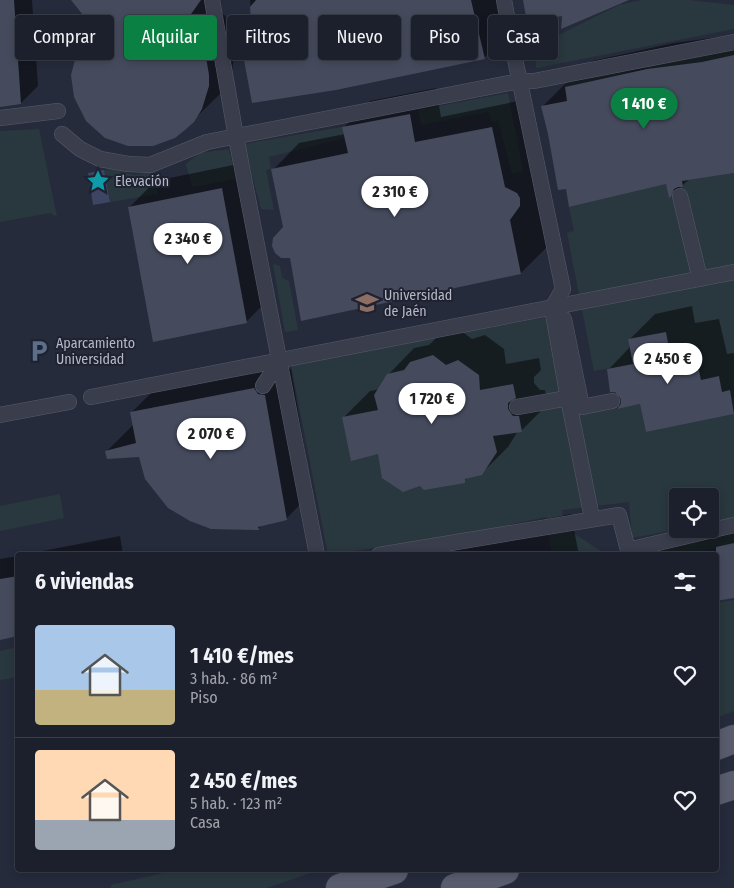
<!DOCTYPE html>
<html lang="es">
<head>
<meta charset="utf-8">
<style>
	:root { --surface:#1c202d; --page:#252835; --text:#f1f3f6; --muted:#a0a3aa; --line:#3a3e49; --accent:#0b8043 }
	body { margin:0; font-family:"Fira Sans Condensed",sans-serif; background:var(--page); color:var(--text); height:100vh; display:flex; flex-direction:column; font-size:19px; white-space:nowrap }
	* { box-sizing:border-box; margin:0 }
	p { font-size:16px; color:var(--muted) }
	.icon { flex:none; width:28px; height:28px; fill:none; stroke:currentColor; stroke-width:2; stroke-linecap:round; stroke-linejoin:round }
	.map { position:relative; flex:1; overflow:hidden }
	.side { position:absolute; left:15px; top:552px; width:704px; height:320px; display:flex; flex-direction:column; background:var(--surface); border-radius:5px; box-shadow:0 2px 8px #0003,0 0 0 1px var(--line) }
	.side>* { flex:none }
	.banner { position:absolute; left:15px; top:15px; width:705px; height:45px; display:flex; gap:10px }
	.controls { position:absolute; left:669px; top:488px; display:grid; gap:10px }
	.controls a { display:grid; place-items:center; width:50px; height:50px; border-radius:5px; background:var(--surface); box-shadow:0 2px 8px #0003,0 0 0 1px var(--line); font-size:25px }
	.price { position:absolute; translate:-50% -42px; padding:0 11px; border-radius:18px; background:#fff; color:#222; font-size:16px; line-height:32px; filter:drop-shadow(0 1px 2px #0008) }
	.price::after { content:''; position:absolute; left:50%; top:30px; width:15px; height:11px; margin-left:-8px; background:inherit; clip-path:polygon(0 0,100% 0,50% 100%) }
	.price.active { background:var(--accent); color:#fff }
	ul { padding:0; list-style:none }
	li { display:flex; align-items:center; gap:15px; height:125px; padding:0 20px }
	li+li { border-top:1px solid var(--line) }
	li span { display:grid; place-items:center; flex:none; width:140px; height:100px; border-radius:5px; color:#555 }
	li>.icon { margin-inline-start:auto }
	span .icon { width:60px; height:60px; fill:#fffc; stroke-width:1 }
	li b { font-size:21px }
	h2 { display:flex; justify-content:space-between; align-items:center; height:60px; padding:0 20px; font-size:21px }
	.chip { padding:0 18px; border-radius:5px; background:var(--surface); box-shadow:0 2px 8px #0003,0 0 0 1px var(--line); font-size:18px; line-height:45px }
	.chip.active { background:var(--accent); color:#fff }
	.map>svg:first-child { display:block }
	.green { fill:#29383e; fill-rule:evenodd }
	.water { fill:#3d4563 }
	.shadow { fill:#0007 }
	.building { fill:#454a5d }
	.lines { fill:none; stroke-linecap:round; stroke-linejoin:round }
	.pedestrian-casing { stroke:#585b6a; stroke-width:16 }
	.primary-casing { stroke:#434655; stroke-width:29 }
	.pedestrian { stroke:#3a3d4c; stroke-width:15 }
	.primary { stroke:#585c6c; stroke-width:28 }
	.labels { text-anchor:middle; stroke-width:4; stroke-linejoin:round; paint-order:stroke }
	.poi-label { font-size:14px; fill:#b5b9c7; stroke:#1f2231; text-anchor:start }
</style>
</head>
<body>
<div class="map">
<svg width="734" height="888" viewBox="0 0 734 888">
	<rect width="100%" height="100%" fill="#262b3c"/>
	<!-- green -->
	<path class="green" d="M 642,0 L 688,0 L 734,5 L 734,29 L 536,68 L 535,47 L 619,5 Z
		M 734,45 L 734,55 L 702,62 L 647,69 L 646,65 L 625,69 L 626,73 L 565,87 L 565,79 Z
		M 508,93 L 523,171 L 512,174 L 498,120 L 493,122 L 488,112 L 421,125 L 418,110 Z
		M 342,127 L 345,138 L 269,157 L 271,169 L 266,170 L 274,210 L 261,209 L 244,144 Z
		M 39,129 L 57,217 L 50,213 L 0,222 L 0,131 Z
		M 229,149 L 236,179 L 192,187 L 186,164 L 200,153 Z
		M 112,169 L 135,175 L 153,171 L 158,194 L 110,202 L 104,170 Z
		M 734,173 L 734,411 L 730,390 L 722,392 L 719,376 L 701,380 L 693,344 L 669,348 L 666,332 L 628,339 L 633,364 L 594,371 L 567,233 L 574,231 L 569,207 L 666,184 L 669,198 L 684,194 L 682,181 Z
		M 273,264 L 280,266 L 282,278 L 289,281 L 298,330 L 285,332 Z
		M 547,317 L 566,410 L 612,401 L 615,409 L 640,404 L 646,432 L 734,414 L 734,544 L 680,555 L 641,555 L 681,542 L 669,531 L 632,538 L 629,502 L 562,510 L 564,527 L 607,555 L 552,555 L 546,517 L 465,534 L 328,555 L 291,365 ZM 678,496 L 710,496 L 710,529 L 678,529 Z
		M 60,494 L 64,518 L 0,531 L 0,506 Z
		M 734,600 L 734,711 L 716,718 L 716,603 Z
		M 17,647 L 17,677 L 0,680 L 0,651 Z
		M 176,870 L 319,870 L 267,888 L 111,888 L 111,885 Z"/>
	<!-- water -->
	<path class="water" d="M 104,170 L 110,202 L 93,205 L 88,173 Z"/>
	<!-- shadow -->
	<path class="shadow" d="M 0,0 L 32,0 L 38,86 L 21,103 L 0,106 Z
		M 75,0 L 211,0 L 226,17 L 232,30 L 235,48 L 232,72 L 227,82 L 220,94 L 184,129 Z
		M 250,0 L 503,0 L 510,32 L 484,58 L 240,34 L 252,21 Z
		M 734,35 L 734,171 L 691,178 L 670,196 L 667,183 L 567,187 L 549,134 L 543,106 L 569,80 L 574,79 L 592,61 L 674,43 Z
		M 436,88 L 441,117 L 518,101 L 547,247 L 521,273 L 284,227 L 273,170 L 299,143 L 345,134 L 344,127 L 370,101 Z
		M 248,162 L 273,295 L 247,321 L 129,208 L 155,181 Z
		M 692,306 L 695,323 L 719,319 L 727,354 L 734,353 L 734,413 L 647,430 L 641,403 L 622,405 L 622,398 L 608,370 L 630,347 L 629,340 L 655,314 Z
		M 460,330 L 472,339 L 485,335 L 504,349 L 506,364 L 539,358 L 541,370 L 534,377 L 534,383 L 540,390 L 545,390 L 548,404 L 522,430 L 518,431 L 508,447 L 481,474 L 469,476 L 464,481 L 420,484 L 380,452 L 344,417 L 370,391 L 380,389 L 388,375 L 414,348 L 429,345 L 438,336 Z
		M 280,362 L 285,368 L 291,369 L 312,492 L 286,519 L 262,525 L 258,529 L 140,455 L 107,451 L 133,425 L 131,413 L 158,386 Z
		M 571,514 L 579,555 L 378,555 L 382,550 Z
		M 734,524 L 734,596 L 716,555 L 653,555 L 669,539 Z
		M 120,536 L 123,555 L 131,555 L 22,555 Z
		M 18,556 L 18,635 L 0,639 L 0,559 Z"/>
	<!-- building -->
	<path class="building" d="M 0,0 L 14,0 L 21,104 L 0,107 Z
		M 71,0 L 201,0 L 184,24 L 194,35 L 206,57 L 209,75 L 209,86 L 202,109 L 194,122 L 185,130 L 175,138 L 153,146 L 128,146 L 105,138 L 86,121 L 74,97 L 71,75 L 77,52 L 82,43 L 95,26 L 83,15 Z
		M 256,0 L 471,0 L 485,59 L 336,90 L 252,103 L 239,33 L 252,31 L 250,7 Z
		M 523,0 L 629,0 L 561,29 L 562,16 L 527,22 Z
		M 734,55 L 734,173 L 682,181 L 683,187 L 678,187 L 674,189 L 671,197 L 669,198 L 666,184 L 569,207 L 566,189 L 558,190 L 548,134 L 541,106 L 567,101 L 565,87 L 647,69 L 702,62 Z
		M 410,114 L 415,142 L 492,127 L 505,187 L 517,193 L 520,198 L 520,206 L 510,220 L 521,274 L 301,321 L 290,258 L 281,258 L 275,253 L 272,246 L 273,238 L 283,227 L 271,169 L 348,153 L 342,127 Z
		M 222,188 L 247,323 L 153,342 L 128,207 Z
		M 666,332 L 669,348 L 693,344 L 701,380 L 719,376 L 722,392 L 730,390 L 734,414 L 646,432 L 640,404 L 617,409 L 621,404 L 621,399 L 615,392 L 610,392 L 607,369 L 633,364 L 628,339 Z
		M 433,355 L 446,365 L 458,360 L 479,375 L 480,390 L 513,384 L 516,398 L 508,403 L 508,409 L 513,416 L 519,416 L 522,432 L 493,436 L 497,452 L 482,475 L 465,479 L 465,483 L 424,490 L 420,486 L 403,492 L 382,478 L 378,454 L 351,461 L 342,417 L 378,410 L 374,395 L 387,374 L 404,370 L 410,362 Z
		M 254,388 L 258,394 L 265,395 L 287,520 L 258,527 L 259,530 L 211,529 L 190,521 L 168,508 L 145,479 L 139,457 L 107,459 L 105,451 L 136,443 L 130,412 Z
		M 734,543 L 734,598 L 716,601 L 716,547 Z
		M 18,576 L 18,636 L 0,640 L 0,579 Z"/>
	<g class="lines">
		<defs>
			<path id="pedestrian" d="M 212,0 L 236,137 L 317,555
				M 504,0 L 514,54 L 563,289 L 552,308 L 568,398 L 592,518
				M 0,118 L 58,111
				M 62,134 L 80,149 L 100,159 L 128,164 L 150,165 L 207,142 L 520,81 L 534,81 L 734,42
				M 680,196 L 700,279
				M 564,319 L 582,407 L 612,401
				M 263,386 L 280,360
				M 91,397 L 734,272
				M 517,407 L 568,398
				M 0,415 L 69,402
				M 379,555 L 619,515 L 628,550 L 734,525"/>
			<path id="primary" d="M 716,746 L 734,739
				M 716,791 L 734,785
				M 340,888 L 394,870
				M 455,888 L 505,870"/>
		</defs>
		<!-- pedestrian casing -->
		<use href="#pedestrian" class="pedestrian-casing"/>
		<!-- primary casing -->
		<use href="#primary" class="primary-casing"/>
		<!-- pedestrian -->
		<use href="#pedestrian" class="pedestrian"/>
		<!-- primary -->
		<use href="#primary" class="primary"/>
	</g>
	<!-- icons -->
	<defs>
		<symbol id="sight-bare" viewBox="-9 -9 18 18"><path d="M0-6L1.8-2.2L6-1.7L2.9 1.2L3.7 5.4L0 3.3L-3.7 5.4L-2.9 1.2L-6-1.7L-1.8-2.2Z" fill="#0f9aa8" stroke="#1f2231" stroke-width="2.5" paint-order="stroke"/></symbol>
		<symbol id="university-bare" viewBox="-9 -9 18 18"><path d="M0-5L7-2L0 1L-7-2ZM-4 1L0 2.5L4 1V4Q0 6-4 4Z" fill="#8d6e63" stroke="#1f2231" stroke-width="2.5" paint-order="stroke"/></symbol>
		<symbol id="parking-bare" viewBox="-9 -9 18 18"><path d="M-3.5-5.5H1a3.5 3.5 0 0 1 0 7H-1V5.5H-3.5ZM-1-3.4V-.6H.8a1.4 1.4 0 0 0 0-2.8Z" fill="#5c6f8a" stroke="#1f2231" stroke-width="2.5" paint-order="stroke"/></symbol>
	</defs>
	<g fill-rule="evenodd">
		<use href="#sight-bare" x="82" y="165" width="32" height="32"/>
		<use href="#university-bare" x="351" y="287" width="32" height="32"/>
		<use href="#parking-bare" x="23" y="335" width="32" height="32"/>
	</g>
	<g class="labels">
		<!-- poi labels -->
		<g class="poi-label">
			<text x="115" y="186">Elevación</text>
			<text x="384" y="300">Universidad<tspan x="384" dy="16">de Jaén</tspan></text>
			<text x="56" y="348">Aparcamiento<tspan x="56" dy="16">Universidad</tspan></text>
		</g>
	</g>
</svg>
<div class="controls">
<a><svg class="icon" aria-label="locate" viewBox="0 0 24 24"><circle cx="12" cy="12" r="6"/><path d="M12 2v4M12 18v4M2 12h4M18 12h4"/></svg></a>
</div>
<b class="price active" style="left:644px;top:130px">1 410 €</b>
<b class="price" style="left:395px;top:218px">2 310 €</b>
<b class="price" style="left:188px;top:265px">2 340 €</b>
<b class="price" style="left:668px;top:385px">2 450 €</b>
<b class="price" style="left:432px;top:425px">1 720 €</b>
<b class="price" style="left:211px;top:460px">2 070 €</b>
<div class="banner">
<a class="chip">Comprar</a>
<a class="chip active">Alquilar</a>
<a class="chip">Filtros</a>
<a class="chip">Nuevo</a>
<a class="chip">Piso</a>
<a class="chip">Casa</a>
</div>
<section class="side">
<h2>6 viviendas<svg class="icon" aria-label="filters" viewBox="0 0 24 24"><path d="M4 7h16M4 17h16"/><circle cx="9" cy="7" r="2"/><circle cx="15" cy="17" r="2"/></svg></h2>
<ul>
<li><span style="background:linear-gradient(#a9c7e8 65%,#c2b280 0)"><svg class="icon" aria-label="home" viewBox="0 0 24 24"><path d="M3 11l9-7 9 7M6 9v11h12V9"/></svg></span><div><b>1 410 €/mes</b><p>3 hab. · 86 m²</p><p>Piso</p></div><svg class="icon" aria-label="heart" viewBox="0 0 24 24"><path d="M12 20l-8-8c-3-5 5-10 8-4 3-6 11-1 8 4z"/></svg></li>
<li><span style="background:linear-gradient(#ffd9b3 70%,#9aa5b1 0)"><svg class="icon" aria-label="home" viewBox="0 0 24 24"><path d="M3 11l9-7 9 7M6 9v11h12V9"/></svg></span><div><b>2 450 €/mes</b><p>5 hab. · 123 m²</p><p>Casa</p></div><svg class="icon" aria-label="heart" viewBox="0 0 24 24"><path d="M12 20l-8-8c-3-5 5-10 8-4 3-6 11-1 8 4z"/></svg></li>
</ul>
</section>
</div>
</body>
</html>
